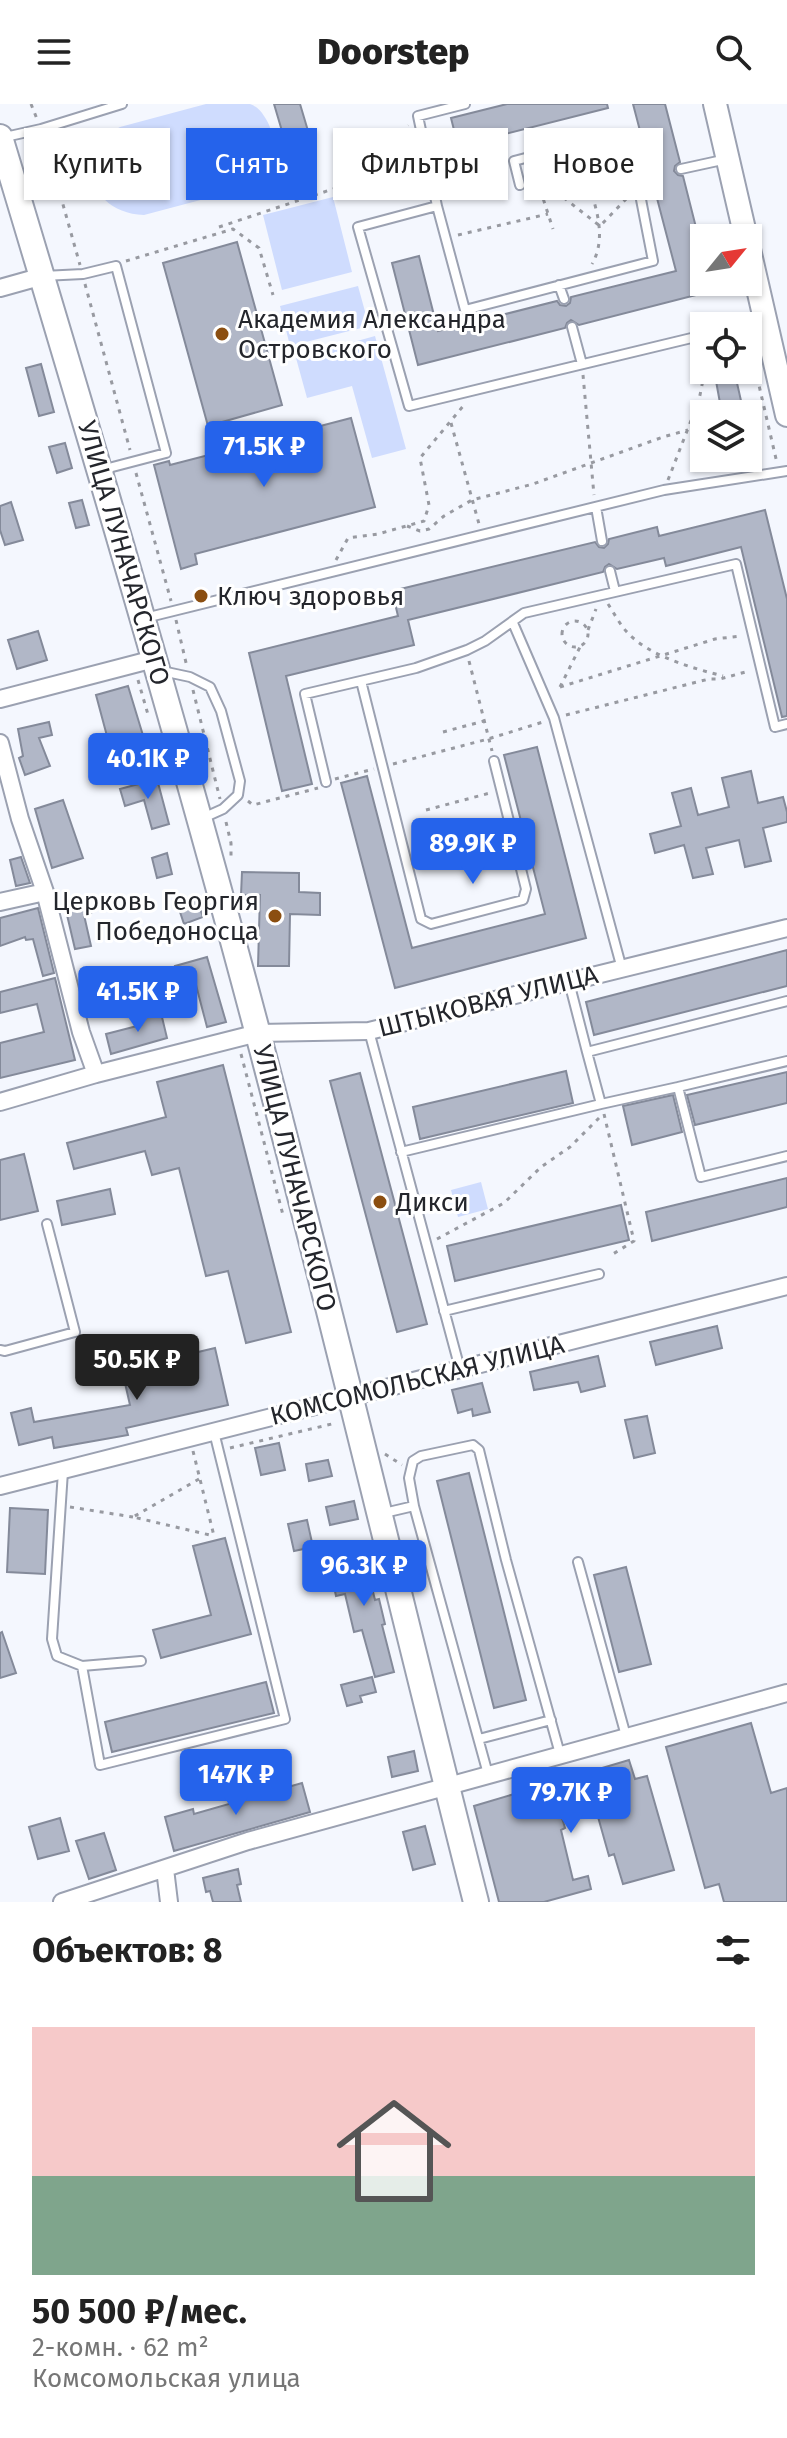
<!DOCTYPE html>
<html lang="ru">
<head>
<meta charset="utf-8">
<style>
	:root { --surface:#fff; --page:#f2f2f2; --text:#222; --muted:#767676; --line:#e0e0e0; --accent:#2563eb }
	body { margin:0; font-family:"Fira Sans",sans-serif; background:var(--page); color:var(--text); height:100vh; display:flex; flex-direction:column; font-size:30px; white-space:nowrap }
	* { box-sizing:border-box; margin:0 }
	p { font-size:26px; color:var(--muted) }
	.icon { flex:none; width:44px; height:44px; fill:none; stroke:currentColor; stroke-width:2; stroke-linecap:round; stroke-linejoin:round }
	.map { position:relative; height:1798px; overflow:hidden }
	.side { display:flex; flex-direction:column; background:var(--surface); flex:1 }
	.side>* { flex:none }
	.hud { position:absolute; left:24px; top:24px; width:740px; height:72px; display:flex; gap:16px }
	.needle { width:52px; rotate:60deg }
	.fabs { position:absolute; left:690px; top:120px; display:grid; gap:16px }
	.fabs a { display:grid; place-items:center; width:72px; height:72px; border-radius:0px; background:var(--surface); box-shadow:0 2px 6px #0004; font-size:40px }
	.price { position:absolute; translate:-50% -68px; padding:0 18px; border-radius:8px; background:var(--accent); color:#fff; font-size:26px; line-height:52px; filter:drop-shadow(0 2px 4px #0008) }
	.price::after { content:''; position:absolute; left:50%; top:48px; width:24px; height:18px; margin-left:-12px; background:inherit; clip-path:polygon(0 0,100% 0,50% 100%) }
	.price.current { background:#222; color:#fff }
	ul { padding:0; list-style:none }
	li { display:grid; align-content:center; gap:16px; height:424px; padding:0 32px }
	li+li { border-top:2px solid var(--line) }
	li span { display:grid; place-items:center; height:248px; border-radius:0px; color:#555 }
	li>.icon { margin-inline-start:auto }
	span .icon { width:144px; height:144px; fill:#fffc; stroke-width:1 }
	li b { font-size:34px }
	h2 { display:flex; justify-content:space-between; align-items:center; height:96px; padding:0 32px; font-size:34px }
	.tag { padding:0 28px; border-radius:0px; background:var(--surface); box-shadow:0 2px 6px #0004; font-size:28px; line-height:72px }
	.tag.current { background:var(--accent); color:#fff }
	header { display:flex; justify-content:space-between; align-items:center; height:104px; padding:0 32px; background:var(--surface); font-size:36px; font-weight:800 }
	.map>svg:first-child { display:block }
	.green { fill:#cfdcfe }
	.building { fill:#b1b7c7; stroke:#848a9a; stroke-width:2 }
	.lines { fill:none; stroke-linecap:round; stroke-linejoin:round }
	.service-casing { stroke:#9ba1b1; stroke-width:12 }
	.minor-casing { stroke:#9ba1b1; stroke-width:20 }
	.tertiary-casing { stroke:#9ba1b1; stroke-width:26 }
	.secondary-casing { stroke:#9ba1b1; stroke-width:28 }
	.path { stroke:#989aa1; stroke-width:3; stroke-dasharray:4 6; stroke-linecap:butt }
	.service { stroke:#fff; stroke-width:8 }
	.minor { stroke:#fff; stroke-width:16 }
	.tertiary { stroke:#fff; stroke-width:22 }
	.secondary { stroke:#fff; stroke-width:24 }
	.poi-dot { fill:#8b4e10; stroke:#fff; stroke-width:3 }
	.labels { text-anchor:middle; stroke-width:6; stroke-linejoin:round; paint-order:stroke }
	.poi-label { font-size:26px; fill:#24262c; stroke:#fff; text-anchor:start }
	.street-label { font-size:26px; fill:#24262c; stroke:#fff }
</style>
</head>
<body>
<header><svg class="icon" aria-label="menu" viewBox="0 0 24 24"><path d="M4 6h16M4 12h16M4 18h16"/></svg>Doorstep<svg class="icon" aria-label="search" viewBox="0 0 24 24"><circle cx="10" cy="10" r="6"/><path d="M15 15l6 6"/></svg></header>
<div class="map">
<svg width="787" height="1798" viewBox="0 0 787 1798">
	<rect width="100%" height="100%" fill="#f4f7fe"/>
	<!-- green -->
	<path class="green" d="M 206,0 C 219,0 237,0 250,0 C 256,2 261,7 264,12 C 283,39 269,71 242,85 L 144,111 C 89,109 70,49 120,23 Z
		M 333,93 L 352,168 L 282,186 L 263,111 Z
		M 358,182 L 369,222 L 290,242 L 280,202 Z
		M 375,232 L 406,345 L 372,354 L 352,282 L 307,294 L 296,254 Z
		M 481,1078 L 488,1105 L 458,1113 L 451,1086 Z"/>
	<!-- building -->
	<path class="building" d="M 274,0 L 300,0 L 314,47 L 290,54 Z
		M 507,0 L 607,0 L 608,4 L 485,35 L 498,87 L 471,94 L 451,14 Z
		M 633,0 L 665,0 L 680,58 L 675,62 L 674,67 L 678,71 L 683,72 L 704,155 L 704,178 L 730,178 L 731,182 L 579,221 L 571,216 L 567,219 L 565,224 L 418,261 L 392,159 L 419,152 L 438,227 L 557,197 L 560,201 L 566,202 L 570,199 L 571,193 L 676,167 L 653,79 L 658,75 L 659,70 L 655,66 L 650,65 Z
		M 237,138 L 282,301 L 208,322 L 163,159 Z
		M 41,260 L 54,308 L 39,312 L 26,264 Z
		M 714,266 L 736,266 L 740,278 L 737,279 L 744,310 L 722,310 Z
		M 351,314 L 375,403 L 195,450 L 197,460 L 181,465 L 154,361 L 169,357 L 170,361 Z
		M 65,339 L 72,364 L 57,369 L 49,343 Z
		M 82,396 L 89,421 L 76,424 L 69,399 Z
		M 11,398 L 23,436 L 5,441 L 0,426 L 0,402 Z
		M 765,406 L 787,495 L 787,612 L 782,613 L 741,443 L 666,462 L 664,454 L 617,465 L 609,460 L 605,463 L 603,468 L 408,516 L 414,541 L 286,572 L 312,680 L 282,687 L 249,549 L 398,512 L 392,487 L 595,438 L 599,443 L 604,444 L 608,440 L 609,435 L 657,423 L 659,432 Z
		M 38,527 L 47,556 L 17,565 L 8,536 Z
		M 128,582 L 145,638 L 111,647 L 96,591 Z
		M 49,618 L 52,631 L 39,634 L 50,662 L 25,671 L 19,654 L 23,652 L 18,625 Z
		M 537,643 L 586,834 L 395,884 L 341,679 L 367,672 L 412,844 L 545,810 L 504,651 Z
		M 751,667 L 758,699 L 783,693 L 787,708 L 787,718 L 763,724 L 771,757 L 745,763 L 739,736 L 706,744 L 713,770 L 693,774 L 684,741 L 655,749 L 650,730 L 681,722 L 672,689 L 691,684 L 698,711 L 729,703 L 722,674 Z
		M 157,675 L 169,720 L 152,725 L 144,696 L 125,702 L 120,685 Z
		M 63,696 L 83,754 L 52,764 L 35,705 Z
		M 167,749 L 172,770 L 157,774 L 152,754 Z
		M 21,753 L 30,779 L 16,782 L 10,756 Z
		M 242,768 L 299,769 L 299,788 L 320,789 L 320,811 L 290,810 L 289,862 L 258,862 L 260,791 L 241,791 Z
		M 87,793 L 91,809 L 84,811 L 91,842 L 75,845 L 64,798 Z
		M 196,793 L 203,813 L 184,820 L 177,799 Z
		M 38,804 L 54,869 L 43,872 L 33,835 L 26,836 L 25,833 L 0,842 L 0,814 Z
		M 787,846 L 787,882 L 594,931 L 586,898 Z
		M 207,853 L 226,918 L 207,923 L 196,881 L 181,885 L 175,862 Z
		M 55,874 L 75,956 L 0,974 L 0,939 L 44,928 L 37,900 L 0,909 L 0,888 Z
		M 161,909 L 167,934 L 111,950 L 106,930 L 141,921 L 139,914 Z
		M 223,961 L 291,1228 L 246,1239 L 228,1167 L 206,1172 L 179,1064 L 152,1071 L 145,1047 L 74,1065 L 67,1039 L 166,1013 L 157,978 Z
		M 566,967 L 573,999 L 420,1035 L 413,1003 Z
		M 787,968 L 787,999 L 695,1021 L 687,991 Z
		M 360,969 L 427,1220 L 397,1228 L 330,977 Z
		M 673,991 L 682,1028 L 632,1041 L 623,1002 Z
		M 24,1050 L 38,1107 L 0,1116 L 0,1056 Z
		M 787,1074 L 787,1103 L 652,1137 L 646,1108 Z
		M 110,1085 L 115,1110 L 62,1121 L 57,1097 Z
		M 621,1101 L 629,1136 L 455,1177 L 447,1142 Z
		M 717,1222 L 722,1244 L 656,1261 L 650,1238 Z
		M 215,1244 L 228,1301 L 126,1324 L 128,1331 L 54,1344 L 52,1333 L 19,1341 L 11,1309 L 31,1304 L 34,1318 L 130,1301 L 122,1266 Z
		M 598,1252 L 605,1282 L 581,1288 L 578,1278 L 534,1286 L 530,1268 Z
		M 482,1279 L 490,1308 L 473,1312 L 472,1305 L 458,1309 L 452,1286 Z
		M 647,1312 L 655,1349 L 634,1354 L 625,1316 Z
		M 279,1339 L 285,1366 L 261,1371 L 255,1344 Z
		M 328,1356 L 332,1372 L 309,1377 L 306,1360 Z
		M 469,1369 L 526,1596 L 494,1604 L 437,1377 Z
		M 354,1397 L 358,1415 L 330,1421 L 326,1403 Z
		M 10,1404 L 48,1406 L 45,1470 L 7,1468 Z
		M 307,1416 L 313,1443 L 294,1447 L 288,1420 Z
		M 225,1434 L 251,1530 L 161,1554 L 153,1526 L 211,1511 L 193,1442 Z
		M 362,1443 L 375,1496 L 379,1495 L 385,1520 L 382,1521 L 394,1568 L 375,1573 L 362,1526 L 354,1528 L 345,1490 L 336,1492 L 333,1478 L 345,1476 L 338,1448 Z
		M 626,1463 L 651,1560 L 619,1568 L 594,1471 Z
		M 2,1528 L 16,1569 L 0,1574 L 0,1529 Z
		M 372,1573 L 376,1588 L 360,1592 L 362,1598 L 347,1602 L 341,1581 Z
		M 266,1578 L 274,1609 L 112,1648 L 105,1618 Z
		M 751,1619 L 771,1689 L 787,1684 L 787,1798 L 724,1798 L 719,1780 L 705,1784 L 666,1643 Z
		M 414,1647 L 418,1667 L 392,1673 L 388,1653 Z
		M 629,1656 L 635,1675 L 647,1672 L 674,1766 L 623,1780 L 614,1750 L 609,1752 L 591,1688 L 557,1697 L 565,1724 L 561,1726 L 573,1776 L 588,1772 L 591,1785 L 544,1798 L 499,1798 L 474,1702 Z
		M 302,1679 L 310,1708 L 174,1747 L 165,1713 L 193,1705 L 194,1710 Z
		M 60,1714 L 69,1747 L 38,1755 L 29,1723 Z
		M 425,1722 L 435,1760 L 413,1766 L 403,1728 Z
		M 104,1729 L 116,1766 L 89,1775 L 76,1737 Z
		M 238,1765 L 241,1780 L 237,1781 L 241,1798 L 213,1798 L 210,1787 L 206,1788 L 203,1774 Z"/>
	<g class="lines">
		<defs>
			<path id="service" d="M 465,0 L 418,12 L 437,102 L 358,123 L 409,302 L 704,231
				M 5,33 L 41,25 L 122,0
				M 681,65 L 727,55
				M 520,81 L 514,57 L 617,30 L 637,75 L 652,72
				M 437,102 L 465,206 L 653,157 L 637,75
				M 43,172 L 83,170 L 116,162 L 166,349 L 101,366
				M 559,181 L 564,195
				M 743,222 L 762,218
				M 572,223 L 582,260
				M 596,403 L 602,437
				M 610,467 L 615,487
				M 145,514 L 664,386 L 787,367
				M 513,519 L 554,614 L 622,865
				M 162,567 L 190,573 L 210,583 L 221,607 L 240,677 L 238,691 L 223,705 L 203,714
				M 361,577 L 421,815 L 431,820 L 523,796 L 526,785 L 494,657
				M 326,678 L 305,590 L 416,564 L 467,546 L 485,537 L 524,509 L 736,460 L 775,623 L 787,620
				M 569,878 L 587,948 L 787,897
				M 369,927 L 460,1265
				M 587,948 L 601,1000 L 678,983 L 701,1073 L 787,1052
				M 678,983 L 787,957
				M 401,1048 L 601,1000
				M 444,1207 L 599,1170
				M 0,1246 L 5,1247 L 75,1228 L 47,1120
				M 63,1367 L 52,1535 L 57,1552 L 82,1562 L 141,1557
				M 414,1402 L 488,1670
				M 384,1409 L 414,1402 L 409,1374 L 413,1357 L 421,1352 L 473,1341 L 479,1346 L 506,1456 L 560,1650
				M 578,1458 L 626,1632
				M 82,1562 L 100,1661 L 285,1615 L 214,1328
				M 479,1635 L 551,1616"/>
			<path id="minor" d="M 0,184 L 43,172
				M 0,595 L 154,555
				M 0,639 L 20,715 L 45,788 L 81,928 L 96,970
				M 0,798 L 45,788
				M 0,998 L 96,970 L 258,929 L 369,927 L 787,824
				M 0,1382 L 787,1182
				M 165,1765 L 169,1798
				M 62,1798 L 248,1737 L 787,1589"/>
			<path id="tertiary" d="M 715,0 L 746,134
				M 748,141 L 787,311"/>
			<path id="secondary" d="M 0,33 C 90,332 179,632 259,934 C 335,1221 403,1510 476,1798"/>
		</defs>
		<!-- service casing -->
		<use href="#service" class="service-casing"/>
		<!-- minor casing -->
		<use href="#minor" class="minor-casing"/>
		<!-- tertiary casing -->
		<use href="#tertiary" class="tertiary-casing"/>
		<!-- secondary casing -->
		<use href="#secondary" class="secondary-casing"/>
		<!-- path -->
		<path class="path" d="M 31,0 L 37,15
			M 44,33 L 80,161
			M 579,53 C 589,86 611,127 592,160
			M 541,76 L 540,85 L 553,125
			M 530,78 L 541,76 L 600,122 L 629,92
			M 219,123 L 348,80 L 408,21
			M 458,131 L 548,110
			M 126,157 L 233,125 L 259,144 L 273,191
			M 85,180 L 130,346
			M 748,234 L 777,359
			M 583,271 L 594,391
			M 451,319 L 479,420
			M 136,369 L 171,497
			M 668,376 L 699,296 L 705,266
			M 407,422 L 420,427 L 429,425 L 444,412 L 472,396 L 533,380 L 663,333 L 688,326
			M 336,456 L 348,434 L 378,430 L 424,417 L 429,401 L 420,354 L 464,301
			M 608,500 C 614,509 619,519 626,527 C 648,552 692,564 723,572
			M 176,516 L 187,563
			M562 530a13 13 0 1 1 26 0a13 13 0 1 1-26 0Z
			M 588,526 L 596,505
			M 469,557 L 492,647
			M 138,576 L 149,614
			M 560,583 L 715,535 L 741,532
			M 560,583 L 580,543
			M 193,586 L 220,695
			M 566,611 L 709,575 L 720,575 L 749,567
			M 443,628 L 484,617
			M 393,660 L 488,635 L 543,618
			M 335,675 L 374,665
			M 248,697 L 253,701 L 318,684
			M 426,706 L 490,689
			M 226,718 L 231,739 L 231,753
			M 241,950 L 283,1111
			M 604,1010 L 634,1137 L 613,1150
			M 437,1135 L 504,1099 L 541,1063 L 570,1043 L 599,1014
			M 230,1344 L 336,1319
			M 193,1347 L 214,1432
			M 385,1350 L 402,1361
			M 199,1375 L 133,1413 L 214,1432
			M 70,1403 L 133,1413"/>
		<!-- service -->
		<use href="#service" class="service"/>
		<!-- minor -->
		<use href="#minor" class="minor"/>
		<!-- tertiary -->
		<use href="#tertiary" class="tertiary"/>
		<!-- secondary -->
		<use href="#secondary" class="secondary"/>
	</g>
	<!-- markers -->
	<g class="poi-dot">
		<circle cx="222" cy="230" r="8"/>
		<circle cx="201" cy="492" r="8"/>
		<circle cx="275" cy="812" r="8"/>
		<circle cx="380" cy="1098" r="8"/>
	</g>
	<g class="labels">
		<!-- poi labels -->
		<g class="poi-label">
			<text x="238" y="224">Академия Александра<tspan x="238" dy="30">Островского</tspan></text>
			<text x="217" y="501">Ключ здоровья</text>
			<text x="259" y="806" text-anchor="end">Церковь Георгия<tspan x="259" dy="30">Победоносца</tspan></text>
			<text x="396" y="1107">Дикси</text>
		</g>
		<!-- street labels -->
		<g class="street-label">
			<text transform="translate(124 449) rotate(74)" y="9">УЛИЦА ЛУНАЧАРСКОГО</text>
			<text transform="translate(488 897) rotate(-14)" y="9">ШТЫКОВАЯ УЛИЦА</text>
			<text transform="translate(295 1074) rotate(76)" y="9">УЛИЦА ЛУНАЧАРСКОГО</text>
			<text transform="translate(417 1276) rotate(-14)" y="9">КОМСОМОЛЬСКАЯ УЛИЦА</text>
		</g>
	</g>
</svg>
<div class="fabs">
<a><svg class="needle" viewBox="-14 -14 28 28"><path d="M0-13l5 13h-10z" fill="#e53935"/><path d="M0 13l5-13h-10z" fill="#767676"/></svg></a>
<a><svg class="icon" aria-label="locate" viewBox="0 0 24 24"><circle cx="12" cy="12" r="6"/><path d="M12 2v4M12 18v4M2 12h4M18 12h4"/></svg></a>
<a><svg class="icon" aria-label="layers" viewBox="0 0 24 24"><path d="M12 4l9 5-9 5-9-5zM3 14l9 5 9-5"/></svg></a>
</div>
<b class="price" style="left:264px;top:385px">71.5K ₽</b>
<b class="price" style="left:148px;top:697px">40.1K ₽</b>
<b class="price" style="left:473px;top:782px">89.9K ₽</b>
<b class="price" style="left:138px;top:930px">41.5K ₽</b>
<b class="price current" style="left:137px;top:1298px">50.5K ₽</b>
<b class="price" style="left:364px;top:1504px">96.3K ₽</b>
<b class="price" style="left:236px;top:1713px">147K ₽</b>
<b class="price" style="left:571px;top:1731px">79.7K ₽</b>
<div class="hud">
<a class="tag">Купить</a>
<a class="tag current">Снять</a>
<a class="tag">Фильтры</a>
<a class="tag">Новое</a>
</div>
</div>
<section class="side">
<h2>Объектов: 8<svg class="icon" aria-label="filters" viewBox="0 0 24 24"><path d="M4 7h16M4 17h16"/><circle cx="9" cy="7" r="2"/><circle cx="15" cy="17" r="2"/></svg></h2>
<ul>
<li><span style="background:linear-gradient(#f6c9c9 60%,#7fa58c 0)"><svg class="icon" aria-label="home" viewBox="0 0 24 24"><path d="M3 11l9-7 9 7M6 9v11h12V9"/></svg></span><div><b>50 500 ₽/мес.</b><p>2-комн. · 62 m²</p><p>Комсомольская улица</p></div></li>
</ul>
</section>
</body>
</html>
